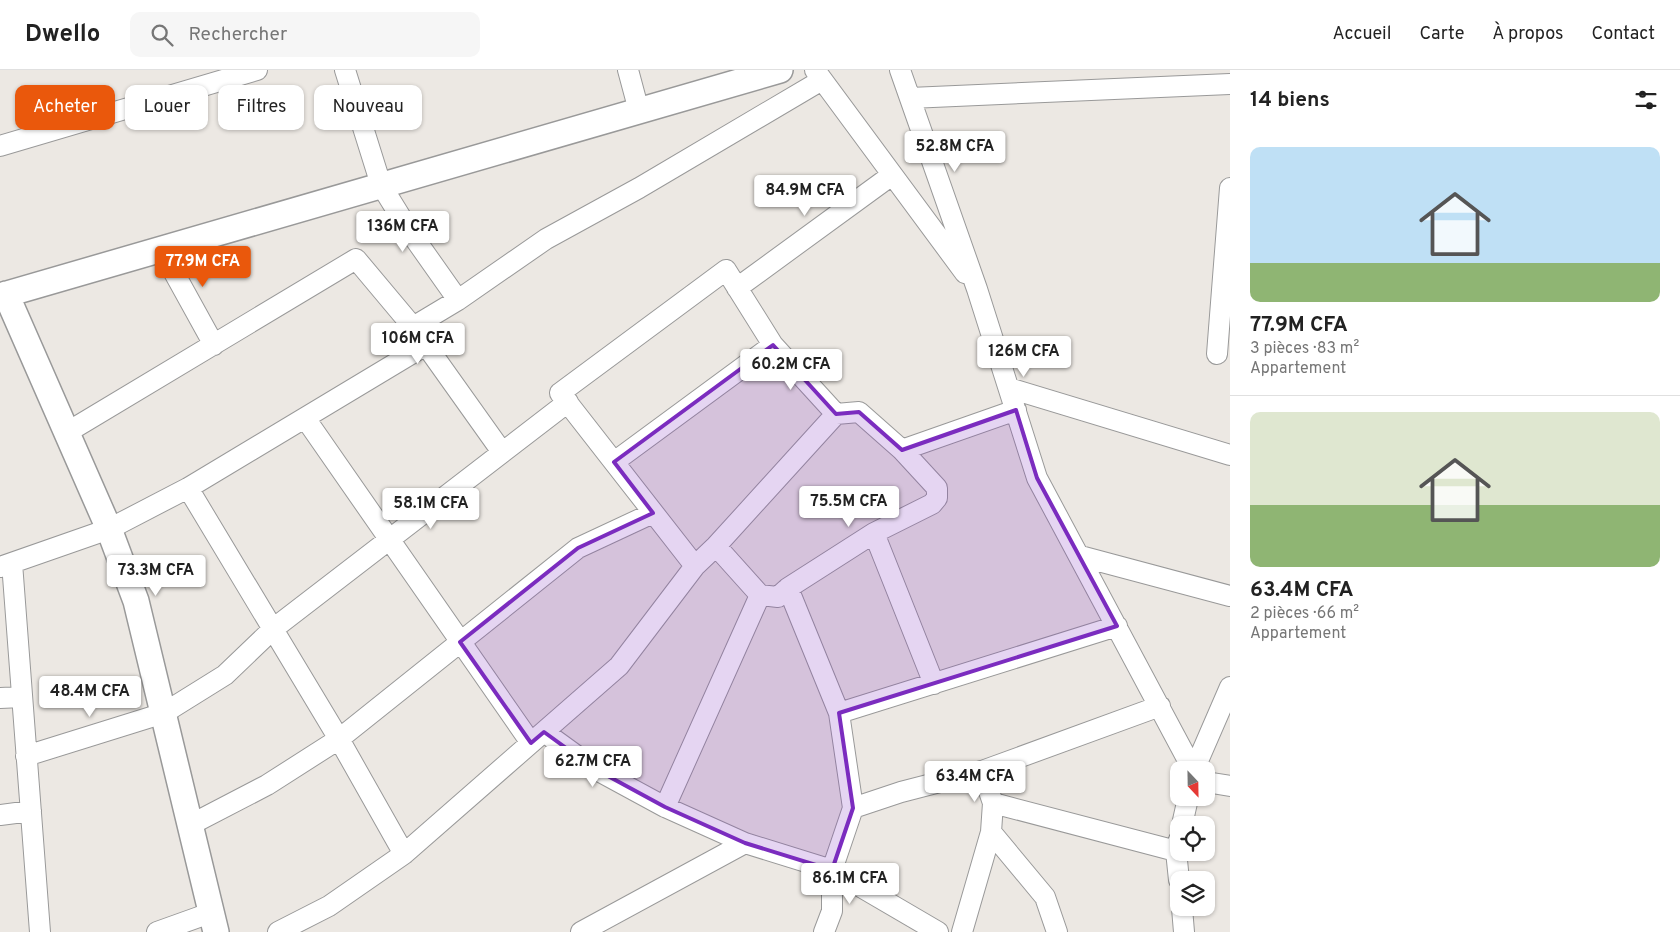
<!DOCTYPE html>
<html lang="fr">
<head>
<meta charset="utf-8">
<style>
	:root { --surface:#fff; --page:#f6f6f6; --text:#222; --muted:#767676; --line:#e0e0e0; --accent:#ea580c }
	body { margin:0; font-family:Overpass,sans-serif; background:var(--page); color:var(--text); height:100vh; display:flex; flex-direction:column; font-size:19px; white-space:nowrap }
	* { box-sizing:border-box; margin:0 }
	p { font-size:16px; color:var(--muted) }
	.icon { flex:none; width:28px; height:28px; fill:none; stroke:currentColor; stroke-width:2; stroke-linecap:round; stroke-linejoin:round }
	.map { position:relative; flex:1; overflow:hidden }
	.side { display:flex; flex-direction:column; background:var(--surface); width:450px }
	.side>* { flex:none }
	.hud { position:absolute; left:15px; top:15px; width:475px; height:45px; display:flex; gap:10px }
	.needle { width:32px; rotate:158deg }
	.tools { position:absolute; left:1170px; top:691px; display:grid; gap:10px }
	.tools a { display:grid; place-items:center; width:45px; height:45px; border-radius:10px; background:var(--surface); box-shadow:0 1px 4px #0004; font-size:25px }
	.price { position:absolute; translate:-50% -42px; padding:0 11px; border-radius:5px; background:#fff; color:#222; font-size:16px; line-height:32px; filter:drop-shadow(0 1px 2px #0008) }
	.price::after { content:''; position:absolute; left:50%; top:30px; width:15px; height:11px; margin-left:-8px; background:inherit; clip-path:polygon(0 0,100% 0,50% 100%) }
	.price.on { background:var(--accent); color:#fff }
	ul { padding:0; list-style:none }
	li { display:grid; align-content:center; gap:10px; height:265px; padding:0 20px }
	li+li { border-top:1px solid var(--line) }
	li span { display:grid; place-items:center; height:155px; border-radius:10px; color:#555 }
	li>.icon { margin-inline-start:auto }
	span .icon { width:90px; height:90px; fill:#fffc; stroke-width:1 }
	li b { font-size:21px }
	h2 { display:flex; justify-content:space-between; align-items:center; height:60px; padding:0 20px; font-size:21px }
	.pill { padding:0 18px; border-radius:10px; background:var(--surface); box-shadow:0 1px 4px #0004; font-size:18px; line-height:45px }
	.pill.on { background:var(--accent); color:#fff }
	header { display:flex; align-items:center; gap:30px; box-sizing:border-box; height:70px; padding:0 25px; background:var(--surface); border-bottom:1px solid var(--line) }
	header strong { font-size:24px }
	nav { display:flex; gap:28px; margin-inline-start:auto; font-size:18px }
	.search { width:350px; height:45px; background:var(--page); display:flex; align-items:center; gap:12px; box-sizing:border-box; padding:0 18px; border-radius:10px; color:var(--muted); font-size:19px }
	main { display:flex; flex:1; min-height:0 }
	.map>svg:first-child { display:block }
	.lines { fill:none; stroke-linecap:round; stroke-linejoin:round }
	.minor-casing { stroke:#999; stroke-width:22 }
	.tertiary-casing { stroke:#999; stroke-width:28 }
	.minor { stroke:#fff; stroke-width:20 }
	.tertiary { stroke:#fff; stroke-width:25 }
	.marked { fill:#7b2cbf; fill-opacity:0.2; stroke:#7b2cbf; stroke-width:4; stroke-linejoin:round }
</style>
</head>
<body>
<header>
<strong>Dwello</strong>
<div class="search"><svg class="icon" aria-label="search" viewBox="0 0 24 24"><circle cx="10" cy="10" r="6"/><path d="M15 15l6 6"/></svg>Rechercher</div>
<nav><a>Accueil</a><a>Carte</a><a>À propos</a><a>Contact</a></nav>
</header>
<main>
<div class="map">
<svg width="1230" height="862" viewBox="0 0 1230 862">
	<rect width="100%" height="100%" fill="#ece8e3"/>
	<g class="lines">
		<defs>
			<path id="minor" d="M 345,0 L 381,115 L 410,162 L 458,230
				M 628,0 L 639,41
				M 815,0 L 965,203
				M 900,0 L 977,219 L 1037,408 L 1193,700
				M 910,28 L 1230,14
				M 0,76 L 257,0
				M 161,179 L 214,275
				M 737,218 L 892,105
				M 413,257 L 458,230 L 546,169 L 639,118 L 822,10
				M 1217,284 L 1230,118
				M 1009,318 L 1230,385
				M 305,348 L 531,673
				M 66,363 L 356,189 L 413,257 L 502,382
				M 902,380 L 1016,340
				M 614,392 L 773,275
				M 188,418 L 339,669 L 404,784
				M 874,463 L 934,614
				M 1080,486 L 1230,526
				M 12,493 L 40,862
				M 695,496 L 560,323 L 726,200 L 773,275 L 836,344
				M 0,497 L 109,459 L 188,418 L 426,275
				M 788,518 L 839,643 L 853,738 L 832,800 L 832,841 L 824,862
				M 0,628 L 22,627
				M 839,643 L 1117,556
				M 544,662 L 595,699 L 665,737 L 745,773 L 832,800 L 938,862
				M 26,686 L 164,643 L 225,605 L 273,559 L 568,332
				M 1194,700 L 1230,617
				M 1206,712 L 1230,716
				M 993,733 L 1176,781
				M 665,737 L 760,525
				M 853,738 L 901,722 L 982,701 L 1160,636
				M 0,745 L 31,741
				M 190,755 L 267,715 L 339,669 L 578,478 L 653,443
				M 1182,755 L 1188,728
				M 991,762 L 1045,827 L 1057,862
				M 1179,770 L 1176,781 L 1179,810
				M 1182,838 L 1184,862
				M 157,862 L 210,843
				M 278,862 L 329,836 L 404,784 L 619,596 L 695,496 L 716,476 L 836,344 L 859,342 L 902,380 L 937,418 L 937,428 L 932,434 L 874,463 L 788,518 L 778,527 L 760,525 L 716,476
				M 581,862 L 745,773
				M 962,862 L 991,762 L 993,733 L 982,701"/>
			<path id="tertiary" d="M 6,224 L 109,459 L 136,531 L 216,862
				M 0,226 L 780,0"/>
		</defs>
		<!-- minor casing -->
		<use href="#minor" class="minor-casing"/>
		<!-- tertiary casing -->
		<use href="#tertiary" class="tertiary-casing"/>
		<!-- minor -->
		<use href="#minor" class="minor"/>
		<!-- tertiary -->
		<use href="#tertiary" class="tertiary"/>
	</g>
	<!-- marked area -->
	<path class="marked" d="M 773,275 L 836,344 L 859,342 L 902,380 L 1016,340 L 1037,408 L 1117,556 L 839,643 L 853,738 L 832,800 L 745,773 L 665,737 L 595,699 L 544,662 L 531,673 L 460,572 L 578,478 L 653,443 L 614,392 Z"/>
</svg>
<div class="tools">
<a><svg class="needle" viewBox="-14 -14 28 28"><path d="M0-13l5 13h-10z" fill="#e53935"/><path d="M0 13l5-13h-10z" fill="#767676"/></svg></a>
<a><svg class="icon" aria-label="locate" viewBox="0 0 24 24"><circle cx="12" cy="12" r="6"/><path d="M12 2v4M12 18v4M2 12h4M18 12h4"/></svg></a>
<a><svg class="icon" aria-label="layers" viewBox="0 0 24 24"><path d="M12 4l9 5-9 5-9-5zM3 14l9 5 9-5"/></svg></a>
</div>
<b class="price" style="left:955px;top:103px">52.8M CFA</b>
<b class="price" style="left:805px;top:147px">84.9M CFA</b>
<b class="price" style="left:403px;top:183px">136M CFA</b>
<b class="price on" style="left:203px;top:218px">77.9M CFA</b>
<b class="price" style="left:418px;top:295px">106M CFA</b>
<b class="price" style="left:1024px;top:308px">126M CFA</b>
<b class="price" style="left:791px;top:321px">60.2M CFA</b>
<b class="price" style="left:849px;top:458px">75.5M CFA</b>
<b class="price" style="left:431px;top:460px">58.1M CFA</b>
<b class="price" style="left:156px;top:527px">73.3M CFA</b>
<b class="price" style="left:90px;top:648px">48.4M CFA</b>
<b class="price" style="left:593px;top:718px">62.7M CFA</b>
<b class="price" style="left:975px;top:733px">63.4M CFA</b>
<b class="price" style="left:850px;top:835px">86.1M CFA</b>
<div class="hud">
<a class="pill on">Acheter</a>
<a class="pill">Louer</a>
<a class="pill">Filtres</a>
<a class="pill">Nouveau</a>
</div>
</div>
<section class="side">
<h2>14 biens<svg class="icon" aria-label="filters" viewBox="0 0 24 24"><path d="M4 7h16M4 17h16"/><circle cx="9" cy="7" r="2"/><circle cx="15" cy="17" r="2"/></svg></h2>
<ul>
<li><span style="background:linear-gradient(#bfe0f5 75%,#8fb573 0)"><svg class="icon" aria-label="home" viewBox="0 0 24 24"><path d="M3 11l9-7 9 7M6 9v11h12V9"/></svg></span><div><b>77.9M CFA</b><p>3 pièces · 83 m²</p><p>Appartement</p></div></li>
<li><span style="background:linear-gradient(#dfe7d0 60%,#8fb573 0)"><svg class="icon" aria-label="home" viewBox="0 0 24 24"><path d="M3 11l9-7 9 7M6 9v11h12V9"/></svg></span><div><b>63.4M CFA</b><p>2 pièces · 66 m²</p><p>Appartement</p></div></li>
</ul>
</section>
</main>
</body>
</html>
